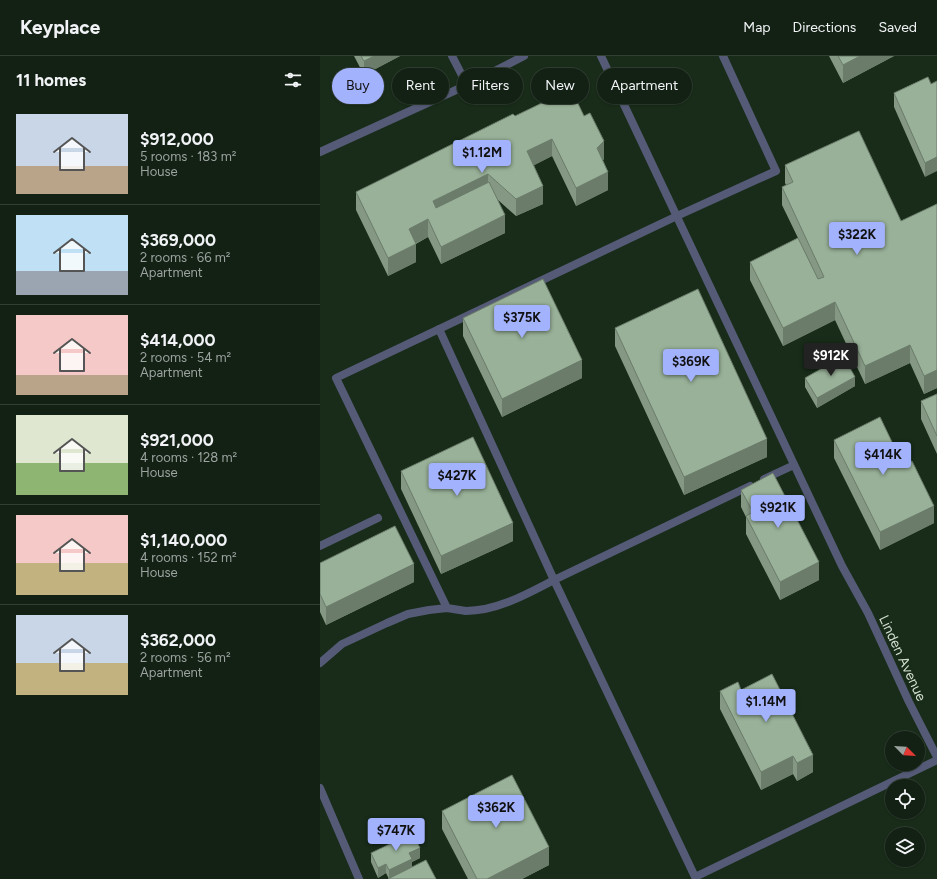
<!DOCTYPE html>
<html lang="en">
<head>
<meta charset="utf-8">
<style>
	:root { --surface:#122113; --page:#1f2e21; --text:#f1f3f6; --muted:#9ca3a0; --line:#313e33; --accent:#a3b2fd }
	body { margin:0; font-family:Figtree,sans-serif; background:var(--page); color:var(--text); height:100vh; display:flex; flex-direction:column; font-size:15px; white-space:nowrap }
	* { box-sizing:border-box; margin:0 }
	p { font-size:13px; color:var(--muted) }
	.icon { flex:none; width:22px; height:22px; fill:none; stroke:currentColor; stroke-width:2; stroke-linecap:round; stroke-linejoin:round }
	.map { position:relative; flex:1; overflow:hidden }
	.panel { display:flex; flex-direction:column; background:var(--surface); width:320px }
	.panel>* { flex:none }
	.top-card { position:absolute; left:12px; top:12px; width:380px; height:36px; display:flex; gap:8px }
	.needle { width:26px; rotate:114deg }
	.buttons { position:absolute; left:565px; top:675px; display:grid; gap:8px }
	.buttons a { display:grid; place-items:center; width:40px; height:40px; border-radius:50%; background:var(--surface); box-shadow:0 1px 3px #0004,0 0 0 1px var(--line); font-size:20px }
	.price { position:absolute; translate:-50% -34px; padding:0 9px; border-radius:4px; background:var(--accent); color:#111; font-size:13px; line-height:26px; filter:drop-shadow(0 1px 2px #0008) }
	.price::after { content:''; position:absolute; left:50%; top:24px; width:12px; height:9px; margin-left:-6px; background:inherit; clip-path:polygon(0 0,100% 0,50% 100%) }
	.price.selected { background:#222; color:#fff }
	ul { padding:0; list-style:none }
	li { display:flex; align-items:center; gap:12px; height:100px; padding:0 16px }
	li+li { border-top:1px solid var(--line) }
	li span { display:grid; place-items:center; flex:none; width:112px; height:80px; border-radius:0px; color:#555 }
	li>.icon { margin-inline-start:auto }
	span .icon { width:48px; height:48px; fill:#fffc; stroke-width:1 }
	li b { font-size:17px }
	h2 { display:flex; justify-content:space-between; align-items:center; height:48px; padding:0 16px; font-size:17px }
	.tag { padding:0 14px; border-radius:18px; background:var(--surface); box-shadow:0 1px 3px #0004,0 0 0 1px var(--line); font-size:14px; line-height:36px }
	.tag.selected { background:var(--accent); color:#111 }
	header { display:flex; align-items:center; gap:24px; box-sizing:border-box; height:56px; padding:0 20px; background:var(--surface); border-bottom:1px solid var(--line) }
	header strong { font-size:19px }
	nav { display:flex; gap:22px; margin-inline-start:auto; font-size:14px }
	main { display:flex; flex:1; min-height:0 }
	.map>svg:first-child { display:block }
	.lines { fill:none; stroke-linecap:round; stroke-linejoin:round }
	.service { stroke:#555b77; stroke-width:8 }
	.wall { fill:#849883 }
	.shaded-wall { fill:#6b7c6a }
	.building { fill:#99b198; stroke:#6b7c6a }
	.labels { text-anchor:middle; stroke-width:4; stroke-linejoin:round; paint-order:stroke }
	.street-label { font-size:14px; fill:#d3dfd2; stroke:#182c19 }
</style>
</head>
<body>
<header>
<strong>Keyplace</strong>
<nav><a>Map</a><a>Directions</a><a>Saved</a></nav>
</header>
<main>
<section class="panel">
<h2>11 homes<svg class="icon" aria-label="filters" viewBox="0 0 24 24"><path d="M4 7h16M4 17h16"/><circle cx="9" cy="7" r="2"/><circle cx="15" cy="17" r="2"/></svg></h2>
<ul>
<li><span style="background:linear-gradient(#c9d6e8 65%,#b9a48a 0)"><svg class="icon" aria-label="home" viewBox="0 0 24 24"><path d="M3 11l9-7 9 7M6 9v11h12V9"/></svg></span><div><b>$912,000</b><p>5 rooms · 183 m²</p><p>House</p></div></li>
<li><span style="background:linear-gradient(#bfe0f5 70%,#9aa5b1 0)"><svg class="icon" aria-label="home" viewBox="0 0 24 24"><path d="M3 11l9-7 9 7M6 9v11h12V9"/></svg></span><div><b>$369,000</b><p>2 rooms · 66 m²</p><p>Apartment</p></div></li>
<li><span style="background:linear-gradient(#f6c9c9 75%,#b9a48a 0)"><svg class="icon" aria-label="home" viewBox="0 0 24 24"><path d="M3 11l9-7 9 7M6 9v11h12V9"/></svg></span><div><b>$414,000</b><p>2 rooms · 54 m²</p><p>Apartment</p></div></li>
<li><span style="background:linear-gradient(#dfe7d0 60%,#8fb573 0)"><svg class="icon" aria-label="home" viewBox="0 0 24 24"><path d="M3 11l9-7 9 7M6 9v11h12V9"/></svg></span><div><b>$921,000</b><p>4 rooms · 128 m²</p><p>House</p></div></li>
<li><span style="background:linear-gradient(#f6c9c9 60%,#c2b280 0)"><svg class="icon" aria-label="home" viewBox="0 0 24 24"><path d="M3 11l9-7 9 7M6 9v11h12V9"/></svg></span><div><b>$1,140,000</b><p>4 rooms · 152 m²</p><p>House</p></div></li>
<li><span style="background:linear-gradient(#c9d6e8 60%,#c2b280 0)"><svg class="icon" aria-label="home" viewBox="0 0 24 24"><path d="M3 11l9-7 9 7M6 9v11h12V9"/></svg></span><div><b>$362,000</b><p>2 rooms · 56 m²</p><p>Apartment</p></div></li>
</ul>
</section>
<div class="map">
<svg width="617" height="823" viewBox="0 0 617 823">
	<rect width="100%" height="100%" fill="#182c19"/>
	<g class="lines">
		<!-- service -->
		<path class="service" d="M 132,0 L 147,29
			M 281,0 L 522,510 L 548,557 L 589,646 L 617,701
			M 0,96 L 147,29 L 204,0
			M 119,273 L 234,524 C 207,538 177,555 146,555 C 140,554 133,553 127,552
			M 444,423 L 474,409
			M 0,490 L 58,462
			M 0,607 L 22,588 L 67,567 L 88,558 L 109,554 L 127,552 L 16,322 L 357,160 L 456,115 L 403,0
			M 0,732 L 39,823
			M 375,821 L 617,704
			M 376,823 L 234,524 L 430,430"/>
	</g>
	<!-- wall -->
	<path class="wall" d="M 34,0 L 80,0 L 44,19 Z
		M 509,0 L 574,0 L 523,27 Z
		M 608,21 L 605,121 L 574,51 L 574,37 Z
		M 195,60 L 284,103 L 283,104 L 288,134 L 256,150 L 232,100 L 214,109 L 223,148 L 196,160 L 178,144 L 185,177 L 121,208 L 108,181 L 96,188 L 96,206 L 68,220 L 36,154 L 36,136 Z
		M 465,109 L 581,165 L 617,148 L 617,332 L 604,338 L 590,307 L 545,328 L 515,264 L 463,290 L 430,224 L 430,206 L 478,182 L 462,149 L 462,131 L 466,129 L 465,127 Z
		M 143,262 L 262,322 L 182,361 L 143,280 Z
		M 295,272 L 447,401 L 364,439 L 295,290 Z
		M 531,313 L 535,330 L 497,352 L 485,331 L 485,322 Z
		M 617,338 L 617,398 L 601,363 L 601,345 Z
		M 514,384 L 583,409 L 614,467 L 560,494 L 514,402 Z
		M 81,415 L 193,485 L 121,518 L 81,433 Z
		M 421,434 L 499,524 L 460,544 L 426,478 L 426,461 L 421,451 Z
		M 0,507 L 94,526 L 6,569 L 0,556 Z
		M 421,634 L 493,716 L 477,725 L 473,718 L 441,734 L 400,653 L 400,635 Z
		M 122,755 L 229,809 L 202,823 L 148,823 L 122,773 Z
		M 51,797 L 100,802 L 92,806 L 69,823 L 66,817 L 58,822 L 51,806 Z"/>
	<!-- shaded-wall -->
	<path class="shaded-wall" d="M 54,0 L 80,0 L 44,19 L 44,5 Z
		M 540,0 L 574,0 L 523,27 L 523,9 Z
		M 232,83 L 232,100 L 207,113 L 207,95 Z
		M 284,85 L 284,103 L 277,110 L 277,92 Z
		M 617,101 L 617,115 L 605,121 L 605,107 Z
		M 288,116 L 288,134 L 256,150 L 256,132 Z
		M 168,118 L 168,135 L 113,163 L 113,145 Z
		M 223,130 L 223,148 L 196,160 L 196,143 Z
		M 185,159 L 185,177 L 121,208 L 121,191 Z
		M 108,163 L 108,181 L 89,191 L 89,173 Z
		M 96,188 L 96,206 L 68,220 L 68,202 Z
		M 515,246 L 515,264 L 463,290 L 463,272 Z
		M 590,289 L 590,307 L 545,328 L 545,310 Z
		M 262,304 L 262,322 L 182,361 L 182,343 Z
		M 617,314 L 617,332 L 604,338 L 604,320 Z
		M 535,321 L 535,330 L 497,352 L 497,342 Z
		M 447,383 L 447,401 L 364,439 L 364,421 Z
		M 614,450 L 614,467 L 560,494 L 560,476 Z
		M 193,467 L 193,485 L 121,518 L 121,500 Z
		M 499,506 L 499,524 L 460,544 L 460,526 Z
		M 94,508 L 94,526 L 6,569 L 6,551 Z
		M 493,699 L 493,716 L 477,725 L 477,707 Z
		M 473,700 L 473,718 L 441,734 L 441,716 Z
		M 229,791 L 229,809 L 202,823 L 167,823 Z
		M 100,792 L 100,802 L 92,806 L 92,812 L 69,823 L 69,814 L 89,797 Z
		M 66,808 L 66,817 L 58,822 L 58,812 Z"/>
	<!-- building -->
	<path class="building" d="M 41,0 L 54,0 L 44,5 Z
		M 518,0 L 540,0 L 523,9 Z
		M 608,21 L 611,28 L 617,25 L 617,101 L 605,107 L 574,37 Z
		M 251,33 L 264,60 L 270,57 L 284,85 L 277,92 L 288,116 L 256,132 L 232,83 L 207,95 L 223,130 L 196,143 L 168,118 L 113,145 L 116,152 L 169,126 L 185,159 L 121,191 L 108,163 L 89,173 L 96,188 L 68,202 L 36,136 L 193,58 L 195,60 Z
		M 539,75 L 581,165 L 617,148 L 617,314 L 604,320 L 590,289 L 545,310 L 515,246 L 463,272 L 430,206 L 478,182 L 498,223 L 504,221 L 462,131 L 473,126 L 465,109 Z
		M 223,223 L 262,304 L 182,343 L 143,262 Z
		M 378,233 L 447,383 L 364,421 L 295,272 Z
		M 525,299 L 531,309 L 529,310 L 535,321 L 497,342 L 485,322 Z
		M 617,338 L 617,380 L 601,345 Z
		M 560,361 L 583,409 L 592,405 L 614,450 L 560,476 L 514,384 Z
		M 153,381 L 193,467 L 121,500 L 81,415 Z
		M 453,417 L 499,506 L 460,526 L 426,460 L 433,456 L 421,434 Z
		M 75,470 L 94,508 L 6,551 L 0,538 L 0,507 Z
		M 452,618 L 493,699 L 477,707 L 473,700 L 441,716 L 400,635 L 418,626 L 421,634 Z
		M 192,719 L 229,791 L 167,823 L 157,823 L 122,755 Z
		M 93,777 L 100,792 L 89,797 L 92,803 L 69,814 L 66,808 L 58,812 L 51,797 Z
		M 106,804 L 116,823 L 68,823 Z"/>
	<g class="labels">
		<!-- street labels -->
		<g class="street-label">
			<text transform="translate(583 602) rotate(65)" y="5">Linden Avenue</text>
		</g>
	</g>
</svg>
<div class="buttons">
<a><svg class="needle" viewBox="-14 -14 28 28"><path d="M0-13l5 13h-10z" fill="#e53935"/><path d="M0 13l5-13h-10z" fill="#9ca3a0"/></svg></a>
<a><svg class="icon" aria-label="locate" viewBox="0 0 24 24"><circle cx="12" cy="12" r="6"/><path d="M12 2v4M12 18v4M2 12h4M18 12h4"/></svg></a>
<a><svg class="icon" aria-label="layers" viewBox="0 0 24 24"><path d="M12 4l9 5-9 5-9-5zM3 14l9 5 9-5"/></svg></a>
</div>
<b class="price" style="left:162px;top:118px">$1.12M</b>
<b class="price" style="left:537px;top:200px">$322K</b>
<b class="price" style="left:202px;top:283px">$375K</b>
<b class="price selected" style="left:511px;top:321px">$912K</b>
<b class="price" style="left:371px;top:327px">$369K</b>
<b class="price" style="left:563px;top:420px">$414K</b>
<b class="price" style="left:137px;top:441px">$427K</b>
<b class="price" style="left:458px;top:473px">$921K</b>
<b class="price" style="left:446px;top:667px">$1.14M</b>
<b class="price" style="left:176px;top:773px">$362K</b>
<b class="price" style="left:76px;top:796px">$747K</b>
<div class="top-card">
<a class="tag selected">Buy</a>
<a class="tag">Rent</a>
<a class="tag">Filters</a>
<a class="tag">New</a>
<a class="tag">Apartment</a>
</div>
</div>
</main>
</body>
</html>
